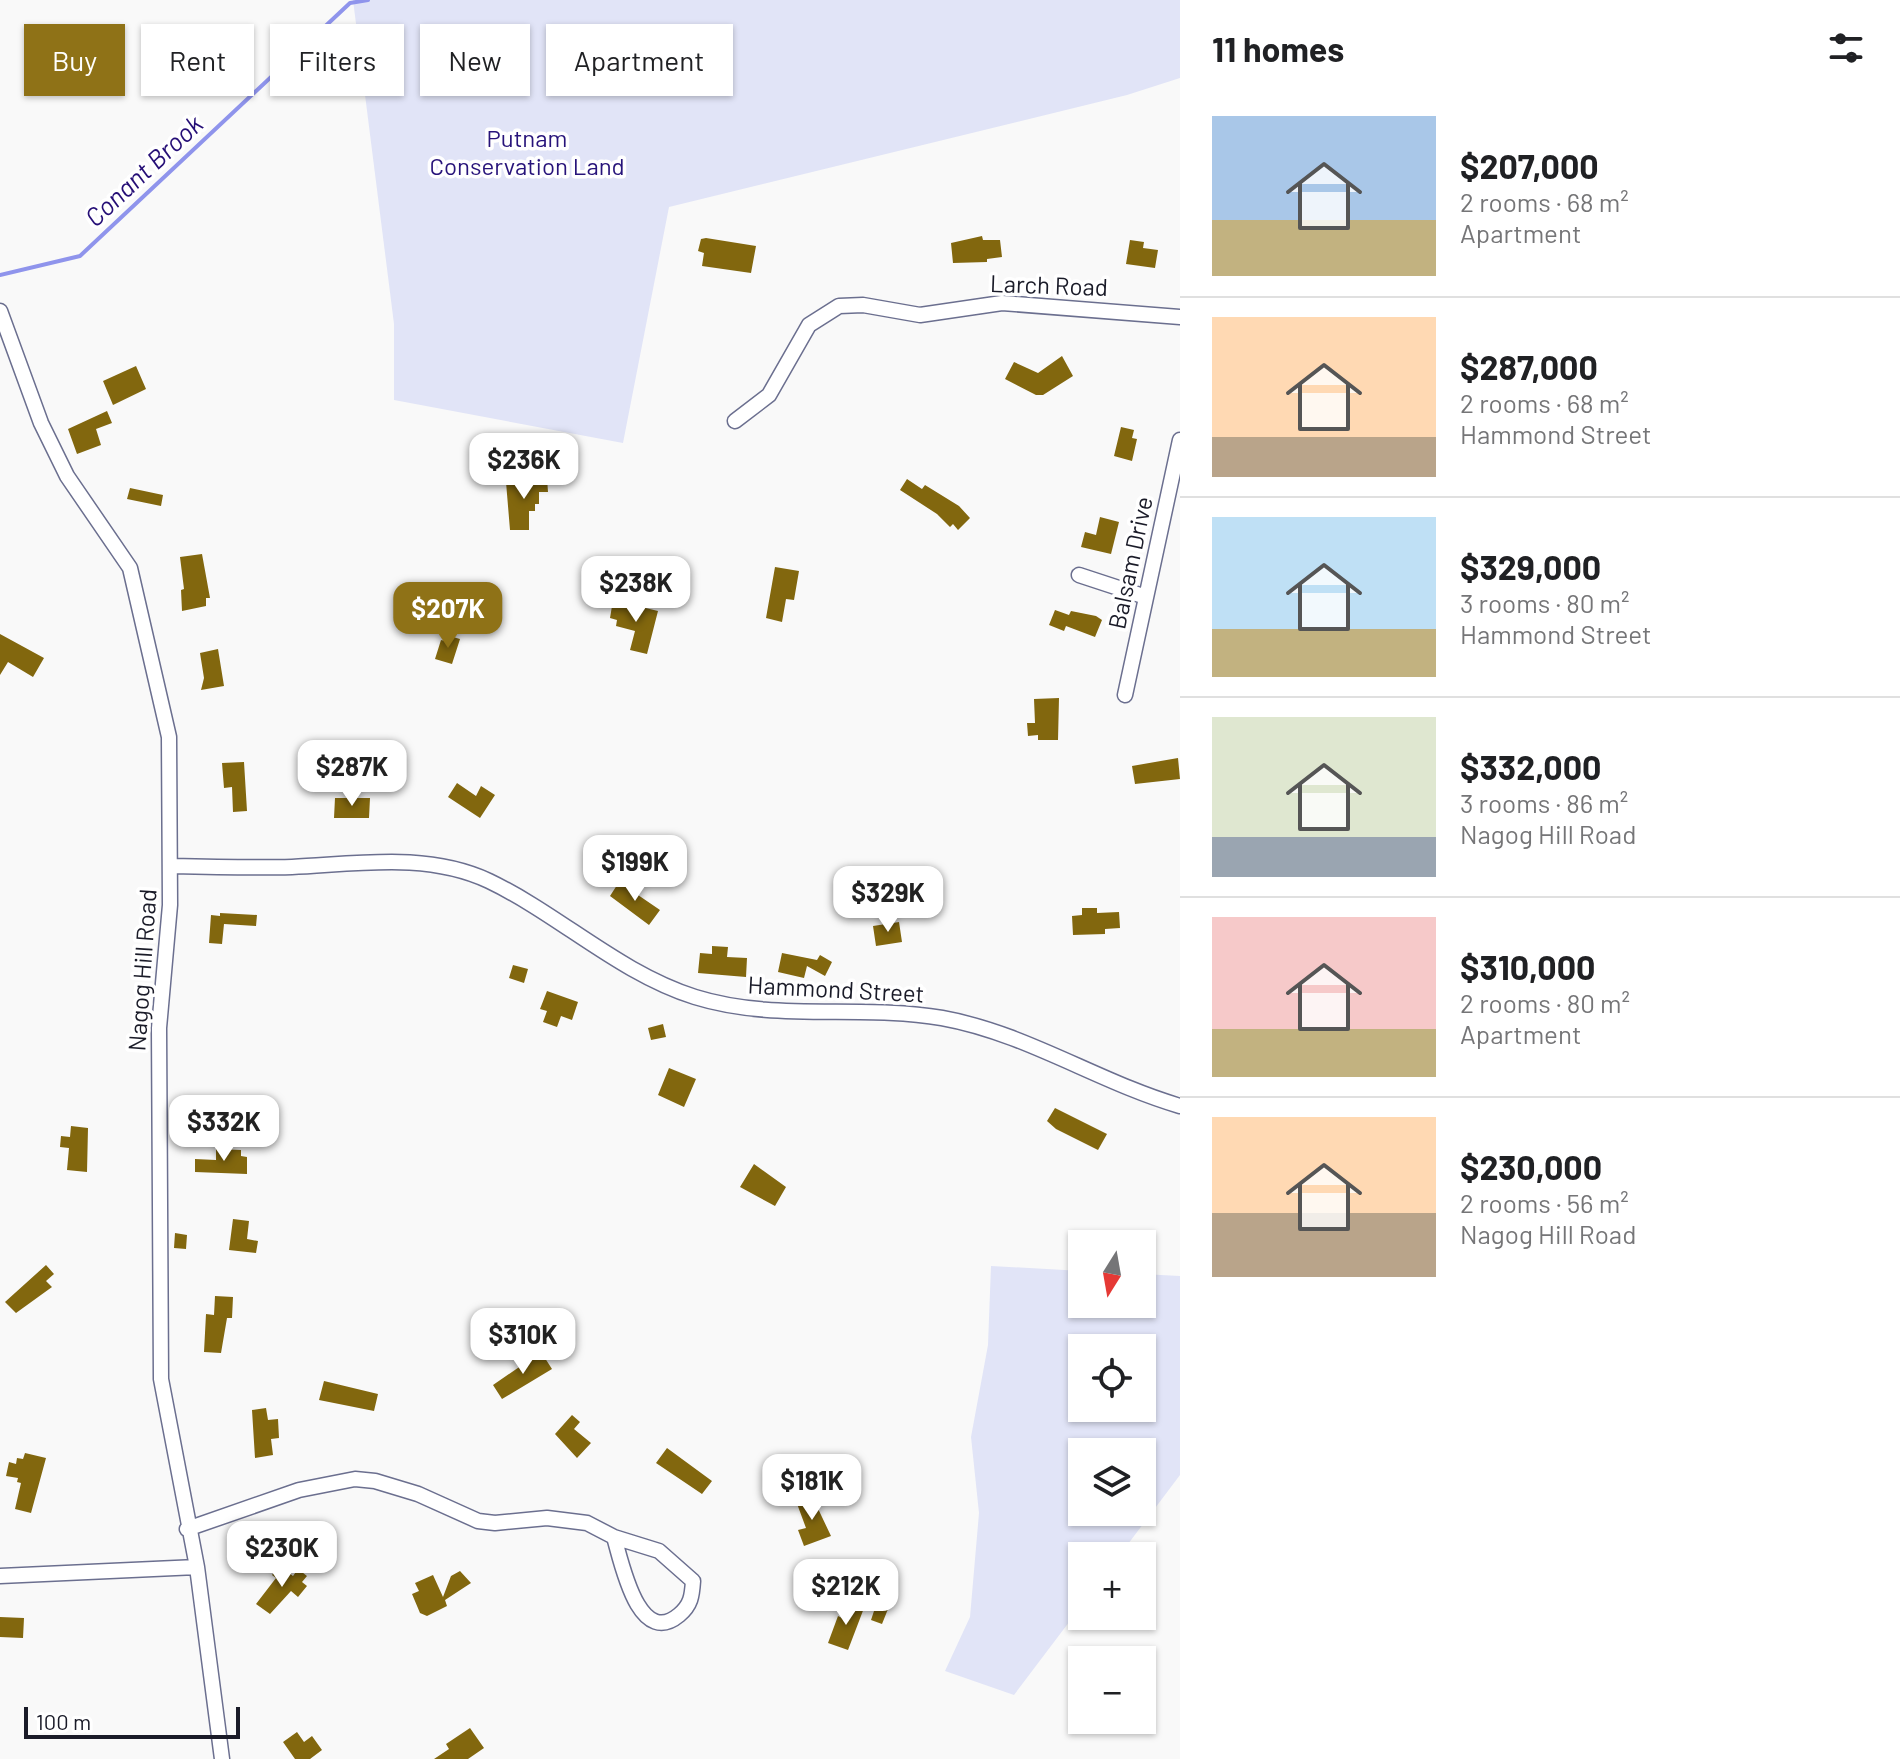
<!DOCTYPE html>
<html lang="en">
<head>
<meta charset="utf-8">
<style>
	:root { --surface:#fff; --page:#f2f2f2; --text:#202124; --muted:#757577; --line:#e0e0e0; --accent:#8f7217 }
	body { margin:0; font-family:Barlow,sans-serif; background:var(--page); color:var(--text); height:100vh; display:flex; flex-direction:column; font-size:30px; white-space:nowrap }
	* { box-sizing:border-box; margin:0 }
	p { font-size:26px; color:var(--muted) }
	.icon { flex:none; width:44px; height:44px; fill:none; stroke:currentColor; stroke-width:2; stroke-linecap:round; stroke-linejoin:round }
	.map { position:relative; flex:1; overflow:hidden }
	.drawer { display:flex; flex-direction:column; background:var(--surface); width:720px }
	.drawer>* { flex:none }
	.top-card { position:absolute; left:24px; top:24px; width:760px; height:72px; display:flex; gap:16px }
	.needle { width:52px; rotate:191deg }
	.controls { position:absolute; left:1068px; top:1230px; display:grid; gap:16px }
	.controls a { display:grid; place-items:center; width:88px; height:88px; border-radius:0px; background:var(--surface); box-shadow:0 2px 6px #0004; font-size:40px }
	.scale { position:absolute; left:24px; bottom:20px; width:216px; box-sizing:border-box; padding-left:8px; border:4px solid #1a1b28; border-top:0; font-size:22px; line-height:28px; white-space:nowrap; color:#1a1b28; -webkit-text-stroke:6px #fff; paint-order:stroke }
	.price { position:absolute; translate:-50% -68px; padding:0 18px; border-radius:16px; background:#fff; color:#222; font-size:26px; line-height:52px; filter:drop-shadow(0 2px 4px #0008) }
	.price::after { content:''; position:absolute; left:50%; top:48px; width:24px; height:18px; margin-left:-12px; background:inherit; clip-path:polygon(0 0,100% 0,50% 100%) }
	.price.active { background:var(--accent); color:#fff }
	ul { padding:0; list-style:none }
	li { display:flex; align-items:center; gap:24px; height:200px; padding:0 32px }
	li+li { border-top:2px solid var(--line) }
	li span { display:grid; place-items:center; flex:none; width:224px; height:160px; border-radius:0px; color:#555 }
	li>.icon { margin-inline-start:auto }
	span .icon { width:96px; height:96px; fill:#fffc; stroke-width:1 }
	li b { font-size:34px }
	h2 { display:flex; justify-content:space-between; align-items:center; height:96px; padding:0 32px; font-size:34px }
	.pill { padding:0 28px; border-radius:0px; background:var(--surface); box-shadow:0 2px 6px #0004; font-size:28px; line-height:72px }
	.pill.active { background:var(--accent); color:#fff }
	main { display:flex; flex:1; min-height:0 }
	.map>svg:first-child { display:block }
	.green { fill:#e1e4f7; fill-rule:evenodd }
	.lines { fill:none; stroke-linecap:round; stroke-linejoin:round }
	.stream { stroke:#8f94ec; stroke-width:4 }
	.building { fill:#82670e }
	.minor-casing { stroke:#6b6f8f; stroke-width:17 }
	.minor { stroke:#fff; stroke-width:14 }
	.labels { text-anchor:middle; stroke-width:7; stroke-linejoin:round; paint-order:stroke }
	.park-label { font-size:24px; fill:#27137a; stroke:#fff }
	.street-label { font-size:24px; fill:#1a1b28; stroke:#fff }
	.water-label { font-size:26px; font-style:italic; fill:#250e76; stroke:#fff }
</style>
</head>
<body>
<main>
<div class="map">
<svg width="1180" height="1759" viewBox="0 0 1180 1759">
	<rect width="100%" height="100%" fill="#f9f9f9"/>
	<!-- green -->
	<path class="green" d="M 353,0 L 1180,0 L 1180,78 L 1127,95 L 669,207 L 623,443 L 394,400 L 394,324 Z
		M 991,1266 L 1082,1271 L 1082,1304 L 1142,1304 L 1142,1274 L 1180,1276 L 1180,1475 L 1119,1556 L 1082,1556 L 1082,1605 L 1014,1695 L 945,1671 L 970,1617 L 979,1513 L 971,1437 L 988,1345 ZM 1082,1348 L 1142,1348 L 1142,1408 L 1082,1408 ZM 1082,1452 L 1142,1452 L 1142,1512 L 1082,1512 Z"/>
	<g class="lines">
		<!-- stream -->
		<path class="stream" d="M 0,275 L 80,256 L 350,3 L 368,0"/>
	</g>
	<!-- building -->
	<path class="building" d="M 982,236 L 983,240 L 1000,240 L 1002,257 L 987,259 L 987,262 L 953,263 L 951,243 Z
		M 706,238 L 756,246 L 751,273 L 702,266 L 704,253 L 698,251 L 701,239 Z
		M 1130,240 L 1144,242 L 1143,248 L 1158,250 L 1155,268 L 1126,264 Z
		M 1062,356 L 1073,376 L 1043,395 L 1036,395 L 1005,379 L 1014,362 L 1038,373 Z
		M 136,366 L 146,389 L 113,405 L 103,381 Z
		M 107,411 L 112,423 L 96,429 L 101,445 L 77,454 L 68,429 Z
		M 1121,427 L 1134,430 L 1132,438 L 1137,439 L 1132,461 L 1114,456 Z
		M 533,478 L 547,478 L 548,492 L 539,492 L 539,504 L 535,504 L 535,511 L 529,511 L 529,530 L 510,530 L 506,482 L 533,482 Z
		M 907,479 L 922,489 L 925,485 L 959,506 L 970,518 L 958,530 L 953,524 L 950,527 L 937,514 L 900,490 Z
		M 130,488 L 163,495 L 161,506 L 127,499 Z
		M 1100,517 L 1119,522 L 1111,554 L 1081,547 L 1085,532 L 1096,535 Z
		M 202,554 L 210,598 L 206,598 L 206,606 L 182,611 L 181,590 L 184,589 L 180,557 Z
		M 775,567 L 799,571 L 794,600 L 786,599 L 782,622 L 766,618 Z
		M 621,602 L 658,611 L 647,654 L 630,650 L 635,631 L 616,626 L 617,620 L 610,618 L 612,606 L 620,608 Z
		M 1055,610 L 1069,615 L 1071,611 L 1096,616 L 1102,620 L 1095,637 L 1066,626 L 1064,631 L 1049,625 Z
		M 0,634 L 44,658 L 33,677 L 8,662 L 0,675 Z
		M 446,635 L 460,639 L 452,664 L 435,659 L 441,640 L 445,641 Z
		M 218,649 L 224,686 L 201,690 L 204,678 L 200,653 Z
		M 1059,698 L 1058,740 L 1038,740 L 1038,735 L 1028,736 L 1027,723 L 1035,723 L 1034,699 Z
		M 1178,758 L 1180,779 L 1135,784 L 1132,766 Z
		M 244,762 L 247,811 L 233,812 L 232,787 L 224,788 L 222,763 Z
		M 457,783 L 476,796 L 481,786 L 495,795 L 480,818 L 448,797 Z
		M 335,798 L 370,798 L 369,818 L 334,818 Z
		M 619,882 L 660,910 L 649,925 L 610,896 Z
		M 1082,908 L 1097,908 L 1097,913 L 1119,912 L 1120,928 L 1105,929 L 1105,934 L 1073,935 L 1072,916 L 1082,915 Z
		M 220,913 L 257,915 L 256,926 L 224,924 L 222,944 L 209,943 L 211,915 L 220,916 Z
		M 899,922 L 902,942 L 876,946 L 873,926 Z
		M 712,946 L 728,947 L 727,957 L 747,958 L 746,977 L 698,973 L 700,953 L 712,954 Z
		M 782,953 L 817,960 L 820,955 L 832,962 L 825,976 L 807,966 L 804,978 L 778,972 Z
		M 513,965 L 528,969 L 524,983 L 509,978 Z
		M 547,991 L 578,1002 L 572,1020 L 561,1016 L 557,1027 L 543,1022 L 547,1011 L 540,1009 Z
		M 663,1024 L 666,1037 L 651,1040 L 648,1028 Z
		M 669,1068 L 696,1079 L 684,1107 L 658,1095 Z
		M 1055,1108 L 1107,1134 L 1098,1150 L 1056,1129 L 1047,1121 Z
		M 71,1126 L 88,1128 L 87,1172 L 67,1170 L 69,1148 L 60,1147 L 61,1136 L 70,1137 Z
		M 216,1149 L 241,1150 L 241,1156 L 247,1157 L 247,1174 L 195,1172 L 195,1159 L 216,1160 Z
		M 754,1164 L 786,1187 L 775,1206 L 740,1187 Z
		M 233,1219 L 249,1221 L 247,1239 L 258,1241 L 256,1253 L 229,1250 Z
		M 175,1233 L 187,1235 L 186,1249 L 174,1248 Z
		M 46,1265 L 54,1274 L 46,1281 L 52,1287 L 16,1313 L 5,1302 Z
		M 215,1296 L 233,1297 L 232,1318 L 227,1318 L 221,1353 L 204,1352 L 206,1314 L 214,1315 Z
		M 541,1352 L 552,1369 L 502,1399 L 493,1385 Z
		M 324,1381 L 378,1394 L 374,1411 L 319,1400 Z
		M 266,1408 L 268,1420 L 278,1419 L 279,1438 L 271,1439 L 273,1455 L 255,1458 L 252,1410 Z
		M 572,1415 L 580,1422 L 574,1429 L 591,1443 L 577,1458 L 555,1434 Z
		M 667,1448 L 712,1481 L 702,1494 L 656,1463 Z
		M 25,1453 L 46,1458 L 31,1513 L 15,1509 L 21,1483 L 17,1482 L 18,1478 L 6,1476 L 9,1462 L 16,1464 L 17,1458 L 23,1459 Z
		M 812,1496 L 831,1536 L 804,1546 L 798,1530 L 806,1528 L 796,1501 Z
		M 279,1565 L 293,1576 L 298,1569 L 307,1576 L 302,1582 L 307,1586 L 298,1597 L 291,1591 L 270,1614 L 256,1604 L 276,1578 L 272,1575 Z
		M 460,1571 L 471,1583 L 445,1600 L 447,1606 L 427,1616 L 420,1613 L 412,1594 L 419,1591 L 415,1583 L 433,1575 L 443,1597 L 451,1576 Z
		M 878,1599 L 890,1604 L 882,1624 L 871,1620 Z
		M 850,1603 L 864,1608 L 848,1650 L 828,1643 L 838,1616 L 844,1619 Z
		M 0,1617 L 24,1618 L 23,1638 L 0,1637 Z
		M 470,1728 L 484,1748 L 468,1759 L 434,1759 L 449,1749 L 446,1744 Z
		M 297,1732 L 304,1742 L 312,1736 L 322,1750 L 310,1759 L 295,1759 L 283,1742 Z"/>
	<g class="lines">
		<defs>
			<path id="minor" d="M 0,311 L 41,423 L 67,476 L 130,568 L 169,737 L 170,905 L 159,1028 L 161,1379 L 197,1567 L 222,1759
				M 735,421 L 769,395 L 809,325 L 839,306 L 863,305 L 920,315 L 1002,303 L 1180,317
				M 1079,575 L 1146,597
				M 1125,695 L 1180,440
				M 171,866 C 211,867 252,868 292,867 C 358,864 427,852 489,881 C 560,915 619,973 695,997 C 775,1022 860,1004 942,1018 C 1026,1033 1098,1082 1180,1106
				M 187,1529 L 299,1490 L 355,1479 L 375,1481 L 418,1494 L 478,1521 L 495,1523 L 547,1518 L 587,1523 L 614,1537 L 659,1551 L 693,1581 C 692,1596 691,1605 679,1615 C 638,1649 621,1560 614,1537
				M 0,1576 L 197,1567"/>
		</defs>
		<!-- minor casing -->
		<use href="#minor" class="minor-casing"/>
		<!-- minor -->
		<use href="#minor" class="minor"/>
	</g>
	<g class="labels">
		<!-- park labels -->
		<g class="park-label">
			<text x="527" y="147">Putnam<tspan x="527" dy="28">Conservation Land</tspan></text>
		</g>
		<!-- street labels -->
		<g class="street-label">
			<text transform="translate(1049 286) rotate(2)" y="8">Larch Road</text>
			<text transform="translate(1131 563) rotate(-78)" y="8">Balsam Drive</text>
			<text transform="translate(143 970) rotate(-86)" y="8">Nagog Hill Road</text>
			<text transform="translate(836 990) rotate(3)" y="8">Hammond Street</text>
		</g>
		<!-- water labels -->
		<g class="water-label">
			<text transform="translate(144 171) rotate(-43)" y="9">Conant Brook</text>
		</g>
	</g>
</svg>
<div class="controls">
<a><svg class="needle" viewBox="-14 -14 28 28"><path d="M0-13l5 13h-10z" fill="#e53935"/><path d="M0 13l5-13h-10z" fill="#757577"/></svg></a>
<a><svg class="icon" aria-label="locate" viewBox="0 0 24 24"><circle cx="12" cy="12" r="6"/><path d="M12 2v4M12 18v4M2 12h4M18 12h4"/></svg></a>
<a><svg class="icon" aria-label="layers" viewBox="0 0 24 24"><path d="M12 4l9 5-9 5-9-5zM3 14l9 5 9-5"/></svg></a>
<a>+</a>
<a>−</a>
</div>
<div class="scale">100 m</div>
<b class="price" style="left:524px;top:501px">$236K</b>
<b class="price" style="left:636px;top:624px">$238K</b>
<b class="price active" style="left:448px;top:650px">$207K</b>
<b class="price" style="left:352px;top:808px">$287K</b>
<b class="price" style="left:635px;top:903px">$199K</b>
<b class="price" style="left:888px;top:934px">$329K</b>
<b class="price" style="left:224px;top:1163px">$332K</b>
<b class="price" style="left:523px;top:1376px">$310K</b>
<b class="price" style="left:812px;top:1522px">$181K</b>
<b class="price" style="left:282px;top:1589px">$230K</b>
<b class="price" style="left:846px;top:1627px">$212K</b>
<div class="top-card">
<a class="pill active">Buy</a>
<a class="pill">Rent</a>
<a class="pill">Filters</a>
<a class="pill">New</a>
<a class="pill">Apartment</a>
</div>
</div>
<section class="drawer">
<h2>11 homes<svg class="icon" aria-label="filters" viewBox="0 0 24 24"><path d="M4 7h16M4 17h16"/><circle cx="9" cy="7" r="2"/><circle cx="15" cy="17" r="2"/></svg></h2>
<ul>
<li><span style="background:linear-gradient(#a9c7e8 65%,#c2b280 0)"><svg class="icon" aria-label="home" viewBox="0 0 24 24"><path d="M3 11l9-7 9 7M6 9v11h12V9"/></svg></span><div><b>$207,000</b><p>2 rooms · 68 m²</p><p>Apartment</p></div></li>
<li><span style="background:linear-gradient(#ffd9b3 75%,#b9a48a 0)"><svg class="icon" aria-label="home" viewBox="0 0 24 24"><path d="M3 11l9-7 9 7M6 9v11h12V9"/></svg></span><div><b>$287,000</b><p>2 rooms · 68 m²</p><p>Hammond Street</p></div></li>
<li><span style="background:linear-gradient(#bfe0f5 70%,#c2b280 0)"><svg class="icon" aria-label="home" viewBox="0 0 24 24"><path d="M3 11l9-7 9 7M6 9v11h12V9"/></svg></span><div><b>$329,000</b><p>3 rooms · 80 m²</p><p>Hammond Street</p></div></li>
<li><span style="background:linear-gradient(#dfe7d0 75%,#9aa5b1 0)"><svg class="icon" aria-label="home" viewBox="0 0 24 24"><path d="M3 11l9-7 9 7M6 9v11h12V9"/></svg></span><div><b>$332,000</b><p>3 rooms · 86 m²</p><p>Nagog Hill Road</p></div></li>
<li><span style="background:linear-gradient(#f6c9c9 70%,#c2b280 0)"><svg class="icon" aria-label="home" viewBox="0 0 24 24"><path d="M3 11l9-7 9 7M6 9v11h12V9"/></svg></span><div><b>$310,000</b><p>2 rooms · 80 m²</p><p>Apartment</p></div></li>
<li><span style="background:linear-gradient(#ffd9b3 60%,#b9a48a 0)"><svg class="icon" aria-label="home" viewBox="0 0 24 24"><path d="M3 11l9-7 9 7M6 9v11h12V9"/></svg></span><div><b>$230,000</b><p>2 rooms · 56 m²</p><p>Nagog Hill Road</p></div></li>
</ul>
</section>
</main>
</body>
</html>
